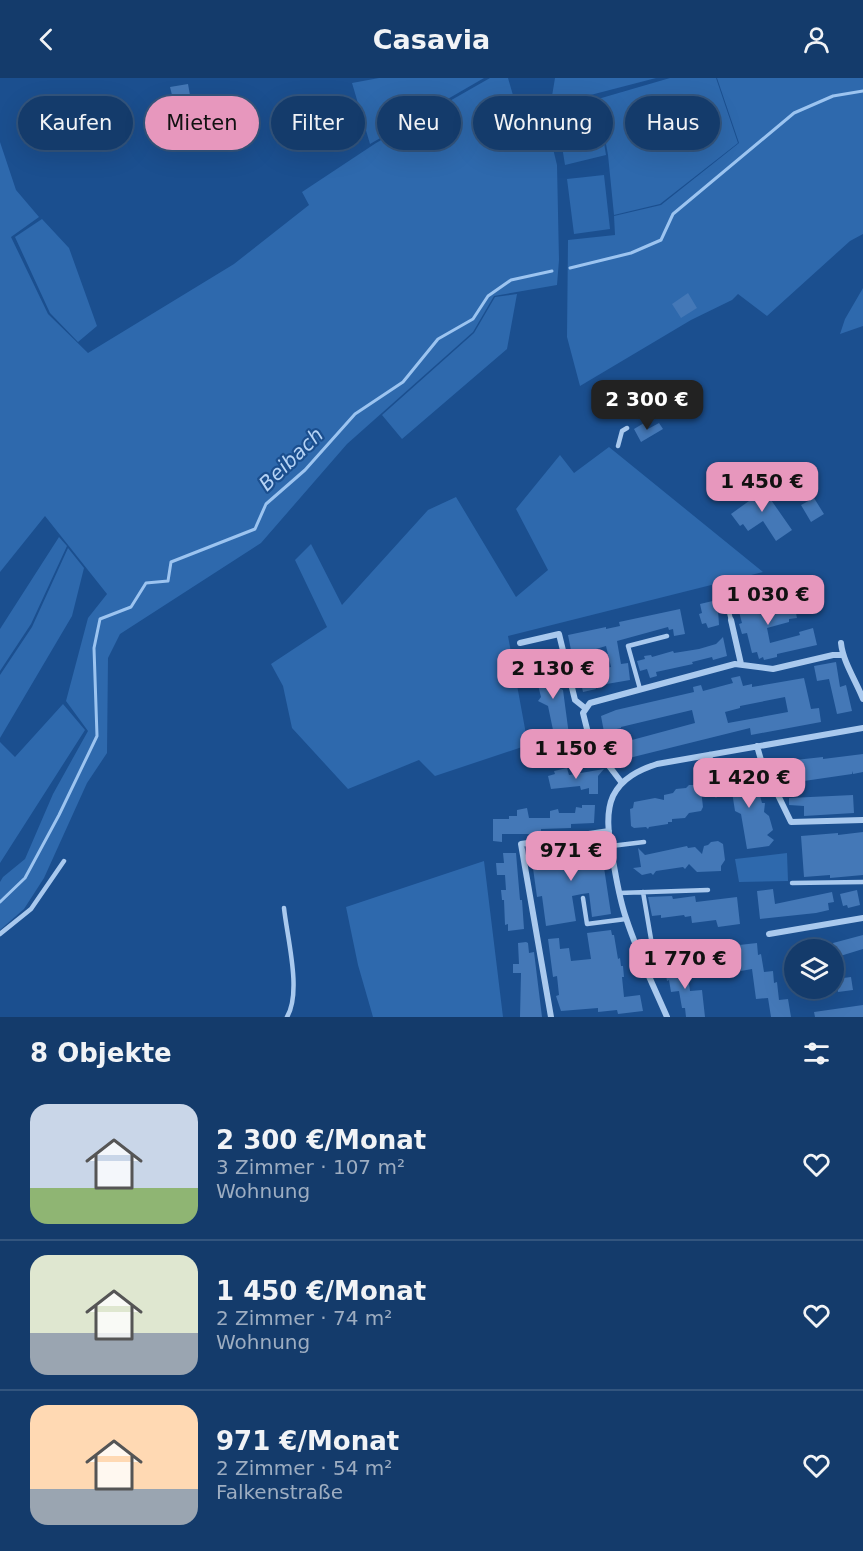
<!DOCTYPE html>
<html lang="de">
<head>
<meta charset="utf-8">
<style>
	:root { --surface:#143b6b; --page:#214673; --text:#f1f3f6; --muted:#9dadc1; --line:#33557e; --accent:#e797bd }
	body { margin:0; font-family:"DejaVu Sans",sans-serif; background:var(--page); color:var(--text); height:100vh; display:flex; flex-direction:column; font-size:22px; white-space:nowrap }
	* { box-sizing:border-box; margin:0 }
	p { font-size:20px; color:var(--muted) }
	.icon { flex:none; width:33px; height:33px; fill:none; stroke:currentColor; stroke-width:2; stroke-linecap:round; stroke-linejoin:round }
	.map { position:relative; height:939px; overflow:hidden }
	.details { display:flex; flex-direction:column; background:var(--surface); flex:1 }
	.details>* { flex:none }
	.guide { position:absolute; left:18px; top:18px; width:828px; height:54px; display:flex; gap:12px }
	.tools { position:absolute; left:784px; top:861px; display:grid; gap:12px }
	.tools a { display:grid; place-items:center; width:60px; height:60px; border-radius:50%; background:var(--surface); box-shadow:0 6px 24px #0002,0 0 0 2px var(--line); font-size:30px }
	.price { position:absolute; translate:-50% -51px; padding:0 14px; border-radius:12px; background:var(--accent); color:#111; font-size:20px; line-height:39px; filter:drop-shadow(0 2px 3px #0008) }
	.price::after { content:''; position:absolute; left:50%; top:36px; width:18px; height:14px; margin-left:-9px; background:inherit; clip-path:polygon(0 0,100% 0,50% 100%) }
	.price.on { background:#222; color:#fff }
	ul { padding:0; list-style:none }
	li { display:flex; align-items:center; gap:18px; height:150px; padding:0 30px }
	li+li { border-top:2px solid var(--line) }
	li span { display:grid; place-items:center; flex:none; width:168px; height:120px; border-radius:18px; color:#555 }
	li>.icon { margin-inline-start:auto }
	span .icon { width:72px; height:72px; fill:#fffc; stroke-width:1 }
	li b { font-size:26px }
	h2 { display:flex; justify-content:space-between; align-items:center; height:72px; padding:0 30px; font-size:26px }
	.chip { padding:0 21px; border-radius:27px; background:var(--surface); box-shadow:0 6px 24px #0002,0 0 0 2px var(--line); font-size:21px; line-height:54px }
	.chip.on { background:var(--accent); color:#111 }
	header { display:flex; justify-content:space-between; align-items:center; height:78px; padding:0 30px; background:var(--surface); font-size:27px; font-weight:700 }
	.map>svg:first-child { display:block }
	.green { fill:#2e69ad }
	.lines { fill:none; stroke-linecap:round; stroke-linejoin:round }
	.stream { stroke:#9cc4f0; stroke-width:3 }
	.building { fill:#4478b7; fill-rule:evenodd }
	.lane { stroke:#a9c9ee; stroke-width:4.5 }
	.street { stroke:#a9c9ee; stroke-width:6 }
	.labels { text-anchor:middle; stroke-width:4.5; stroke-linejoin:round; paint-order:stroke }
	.water-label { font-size:20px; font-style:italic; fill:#b5d3f5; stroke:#1b4f8f }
</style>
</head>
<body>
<header><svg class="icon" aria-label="back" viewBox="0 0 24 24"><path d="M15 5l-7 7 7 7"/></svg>Casavia<svg class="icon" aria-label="person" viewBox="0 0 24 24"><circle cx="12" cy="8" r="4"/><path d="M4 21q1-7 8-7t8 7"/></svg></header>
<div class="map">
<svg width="863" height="939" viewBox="0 0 863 939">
	<rect width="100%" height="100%" fill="#1b4f8f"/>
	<!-- green -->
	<path class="green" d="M 379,0 L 484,0 L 370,66 L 352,5 Z
		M 490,0 L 508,0 L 517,31 L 527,40 L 546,42 L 557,87 L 559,182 L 557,207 L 494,218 L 473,254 L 347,366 L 261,465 L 120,556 L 108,580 L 107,675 L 87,705 L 44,800 L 24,831 L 0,852 L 0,804 L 3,799 L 25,781 L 53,716 L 88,653 L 66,623 L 88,540 L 107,516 L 45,438 L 0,494 L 0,64 L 16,112 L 39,139 L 11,159 L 48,236 L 88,275 L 234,186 L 309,127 L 302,114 L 376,65 Z
		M 555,0 L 656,0 L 579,20 L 554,25 L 552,18 Z
		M 670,0 L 716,0 L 738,65 L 660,126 L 614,137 L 608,77 L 598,21 Z
		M 717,0 L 863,0 L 863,156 L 850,163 L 767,238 L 738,216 L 732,222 L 691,242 L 580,308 L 567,259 L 568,162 L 615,157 L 614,138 L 661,127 L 739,65 Z
		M 597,21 L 606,77 L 565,87 L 556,31 Z
		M 604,97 L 610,151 L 574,156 L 567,101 Z
		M 42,141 L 69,170 L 97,248 L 78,264 L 50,235 L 15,159 Z
		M 863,210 L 863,248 L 840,256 L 845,241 Z
		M 517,216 L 507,271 L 402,361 L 382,337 L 474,255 L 495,219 Z
		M 609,369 L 763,494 L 508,558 L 528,667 L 435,698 L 419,682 L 348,711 L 292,650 L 283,608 L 271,586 L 327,549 L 295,482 L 311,466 L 342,527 L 428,432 L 456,419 L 516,519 L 548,492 L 516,431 L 560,377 L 574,395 Z
		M 59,459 L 67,468 L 31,546 L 0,593 L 0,551 Z
		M 68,470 L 84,490 L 72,538 L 0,660 L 0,597 L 32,549 Z
		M 63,626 L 85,652 L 0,785 L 0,664 L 15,679 Z
		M 787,775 L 788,803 L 739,804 L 735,781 Z
		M 484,783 L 503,939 L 373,939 L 358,887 L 346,829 Z"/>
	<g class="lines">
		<!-- stream -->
		<path class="stream" d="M 570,190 L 631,175 L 661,162 L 673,136 L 794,35 L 833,18 L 863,13
			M 0,824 L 25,800 L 59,737 L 97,658 L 94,570 L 100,541 L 131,529 L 146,505 L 168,503 L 171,484 L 255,451 L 266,426 L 305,392 L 355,336 L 403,304 L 438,261 L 473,241 L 488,218 L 511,202 L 552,193"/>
	</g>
	<!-- building -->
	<path class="building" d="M 188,6 L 193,34 L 177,37 L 170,9 Z
		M 688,215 L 697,230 L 681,240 L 672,226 Z
		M 644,345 L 648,351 L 659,345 L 663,351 L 641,364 L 634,351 Z
		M 763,405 L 772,417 L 769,419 L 792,452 L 776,463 L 763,443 L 748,453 L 743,446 L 740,448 L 731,436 L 749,423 L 745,418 Z
		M 814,420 L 824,436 L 811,444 L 801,427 Z
		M 746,511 L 746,513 L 752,512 L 756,516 L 754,519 L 758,533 L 785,526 L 785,528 L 794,526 L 797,540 L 789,541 L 789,544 L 767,550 L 770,565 L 800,557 L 799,554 L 813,550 L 817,567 L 777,576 L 777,579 L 764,582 L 763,579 L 759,581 L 757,574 L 752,575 L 747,555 L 742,556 L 739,546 L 742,545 L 738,530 L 736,530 L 736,527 L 732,528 L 730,518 Z
		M 721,521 L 723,530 L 718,532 L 719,547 L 708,550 L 706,545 L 702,546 L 699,536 L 702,535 L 700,526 Z
		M 680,531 L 685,556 L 674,558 L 673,551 L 669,552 L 668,549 L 617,563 L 621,586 L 628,585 L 630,602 L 595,608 L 596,611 L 583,614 L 575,577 L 571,572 L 568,557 L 606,549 L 606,551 L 620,548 L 619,544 ZM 606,568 L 611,589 L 590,592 L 586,574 Z
		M 723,559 L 727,578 L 713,582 L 712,579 L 692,584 L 693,586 L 656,594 L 657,598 L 650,600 L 647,591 L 640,593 L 637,583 L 645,581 L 644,578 L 651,577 L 652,579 L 673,573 L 674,575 L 699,571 L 716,566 Z
		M 543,571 L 544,574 L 555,572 L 558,587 L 555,588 L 557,597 L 554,597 L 557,608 L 563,612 L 569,657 L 573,656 L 579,663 L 576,668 L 577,671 L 576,672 L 577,676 L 567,679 L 566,674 L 558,676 L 548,628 L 538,623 L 541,619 L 538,607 L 535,607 L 534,603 L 532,603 L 530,594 L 536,592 L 531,573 Z
		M 836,584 L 840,609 L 846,607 L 852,633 L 837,636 L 829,601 L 817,603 L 814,588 Z
		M 740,598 L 743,608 L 752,606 L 752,609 L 804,600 L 811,631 L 819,630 L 821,644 L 751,657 L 750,650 L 613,684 L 609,679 L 606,669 L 695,645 L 692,632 L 621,649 L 621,650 L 604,654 L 601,638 L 616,632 L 694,614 L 693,609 L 701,607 L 703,613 L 733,605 L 731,600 ZM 785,619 L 788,634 L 728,645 L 725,634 L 740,630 L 740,628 Z
		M 863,676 L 863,694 L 853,696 L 852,693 L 852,696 L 804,703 L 803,700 L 780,703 L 776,684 L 823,679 L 823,681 Z
		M 567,690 L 569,697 L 604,691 L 598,698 L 598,716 L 589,716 L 589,710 L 581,712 L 580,708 L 551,711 L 548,698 L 555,696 L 554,693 Z
		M 743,693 L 756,703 L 762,725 L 765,725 L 764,734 L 769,738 L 773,752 L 767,757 L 774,762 L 769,768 L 747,771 L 741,736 L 735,733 L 732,714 L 731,712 L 720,712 L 718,697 L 724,695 L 737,700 L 737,694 Z
		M 689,707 L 695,707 L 698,712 L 701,712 L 703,729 L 701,733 L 689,735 L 685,740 L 672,741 L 672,744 L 668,744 L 668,746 L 649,749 L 648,751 L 646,749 L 634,750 L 631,748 L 630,731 L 633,730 L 634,724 L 655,720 L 664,722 L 664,717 L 673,715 L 676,711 L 686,710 Z
		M 853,717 L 854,735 L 804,738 L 804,728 L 789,727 L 789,720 Z
		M 582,727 L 595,727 L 594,745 L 571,746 L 571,750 L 541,751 L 541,756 L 502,756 L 502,764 L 493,763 L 493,741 L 509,741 L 509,738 L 517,738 L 517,732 L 527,730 L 529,740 L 550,740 L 550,733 L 558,731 L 559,735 L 575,735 L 576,729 L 582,730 Z
		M 863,754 L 863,797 L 830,800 L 830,797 L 804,799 L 801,758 L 838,755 L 838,757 Z
		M 600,763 L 611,836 L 592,839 L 589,815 L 582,816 L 572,818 L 576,843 L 546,848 L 542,818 L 537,819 L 531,776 L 542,774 L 543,781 L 558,779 L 557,770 L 567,769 L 567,772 L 591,769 L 591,764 Z
		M 718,763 L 723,766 L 725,782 L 721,788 L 721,793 L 697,794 L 689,786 L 685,791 L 683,789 L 656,793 L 653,797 L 651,795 L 642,797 L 633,790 L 641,789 L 638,770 L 645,777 L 687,768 L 688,770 L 695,769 L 702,776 L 704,768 L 708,767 L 711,764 Z
		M 503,775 L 516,775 L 520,822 L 522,822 L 524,851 L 508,853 L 508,846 L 505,847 L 504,822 L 502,822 L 501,812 L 506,812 L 505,797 L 497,797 L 496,785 L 504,785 Z
		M 773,811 L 775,826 L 832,814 L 834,824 L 828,825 L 829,832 L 816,835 L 760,841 L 757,813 Z
		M 857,812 L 860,827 L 848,830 L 847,827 L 843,828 L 840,816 Z
		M 672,818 L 673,821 L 695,818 L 696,824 L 737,819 L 740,846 L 718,849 L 716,842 L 692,845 L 691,838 L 685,839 L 684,837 L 661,840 L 661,837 L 652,838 L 648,819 Z
		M 611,852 L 612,857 L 614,857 L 618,881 L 620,880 L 621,888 L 623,888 L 624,899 L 622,899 L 624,919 L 640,917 L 643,933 L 618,936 L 617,932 L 598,934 L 598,930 L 561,933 L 556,918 L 559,917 L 557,898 L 553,899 L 548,861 L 559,860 L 560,871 L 569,870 L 571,883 L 591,881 L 587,855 Z
		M 863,857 L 863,871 L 837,879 L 833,865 Z
		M 526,864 L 528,865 L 529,875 L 534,874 L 542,939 L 520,939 L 521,895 L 513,895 L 513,886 L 519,886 L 518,865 Z
		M 757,865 L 758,877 L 761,876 L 764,894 L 773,893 L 774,905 L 777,904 L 779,922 L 788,921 L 791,939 L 771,939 L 768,920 L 756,921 L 752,891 L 741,893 L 739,867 Z
		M 673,884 L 673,886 L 686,884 L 690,913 L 702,912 L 705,939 L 686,939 L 685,930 L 682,930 L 679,913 L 671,914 L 669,902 L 667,903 L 664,885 Z
		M 851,899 L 853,912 L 838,914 L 836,901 Z
		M 805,910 L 834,910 L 835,915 L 807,919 Z
		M 863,927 L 863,939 L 815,939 L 814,934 Z"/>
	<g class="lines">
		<!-- lane -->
		<path class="lane" d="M 618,368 L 622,353 L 627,350
			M 723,511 L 731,542
			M 640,611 L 628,568 L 667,558
			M 710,676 L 716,717
			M 611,768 L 644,764
			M 792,805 L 863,804
			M 643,814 L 651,861
			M 619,815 L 708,812
			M 583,820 L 587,846 L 626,841
			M 284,830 C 287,859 302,914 287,939
			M 0,856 L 31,831 L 64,783"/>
		<!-- street -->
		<path class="street" d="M 731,542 L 741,586
			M 520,565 L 559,556 L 575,622 L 585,630
			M 841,565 C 843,584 856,603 863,621
			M 757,668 L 761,682 L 791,744 L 863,742
			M 622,705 L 593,667 L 589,659 L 583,635 L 590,625 L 735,586 L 773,591 L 833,577 L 842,577
			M 769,856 L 863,840
			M 551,939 L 521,766 L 609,753
			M 667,939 C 653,907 637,874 626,840 C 619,820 616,798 612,777 C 609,758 605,736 613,718 C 622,700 639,692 657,686 L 863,650"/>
	</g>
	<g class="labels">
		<!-- water labels -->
		<g class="water-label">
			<text transform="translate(291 381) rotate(-44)" y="7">Beibach</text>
		</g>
	</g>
</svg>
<div class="tools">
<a><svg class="icon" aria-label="layers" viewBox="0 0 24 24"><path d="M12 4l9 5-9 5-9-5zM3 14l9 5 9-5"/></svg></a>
</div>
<b class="price on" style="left:647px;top:353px">2 300 €</b>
<b class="price" style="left:762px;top:435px">1 450 €</b>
<b class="price" style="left:768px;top:548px">1 030 €</b>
<b class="price" style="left:553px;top:622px">2 130 €</b>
<b class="price" style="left:576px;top:702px">1 150 €</b>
<b class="price" style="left:749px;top:731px">1 420 €</b>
<b class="price" style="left:571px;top:804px">971 €</b>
<b class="price" style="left:685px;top:912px">1 770 €</b>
<div class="guide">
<a class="chip">Kaufen</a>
<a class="chip on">Mieten</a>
<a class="chip">Filter</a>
<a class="chip">Neu</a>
<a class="chip">Wohnung</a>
<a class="chip">Haus</a>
</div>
</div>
<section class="details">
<h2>8 Objekte<svg class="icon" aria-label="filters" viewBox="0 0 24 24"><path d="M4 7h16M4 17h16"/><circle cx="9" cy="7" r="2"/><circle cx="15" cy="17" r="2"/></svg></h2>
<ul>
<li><span style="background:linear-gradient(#c9d6e8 70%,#8fb573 0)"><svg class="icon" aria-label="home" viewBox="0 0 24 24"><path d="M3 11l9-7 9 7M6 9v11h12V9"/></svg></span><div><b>2 300 €/Monat</b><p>3 Zimmer · 107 m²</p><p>Wohnung</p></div><svg class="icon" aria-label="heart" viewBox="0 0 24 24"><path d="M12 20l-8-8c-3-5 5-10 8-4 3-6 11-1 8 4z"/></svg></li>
<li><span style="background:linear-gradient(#dfe7d0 65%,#9aa5b1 0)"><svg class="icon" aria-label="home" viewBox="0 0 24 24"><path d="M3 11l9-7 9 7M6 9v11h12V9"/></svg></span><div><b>1 450 €/Monat</b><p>2 Zimmer · 74 m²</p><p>Wohnung</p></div><svg class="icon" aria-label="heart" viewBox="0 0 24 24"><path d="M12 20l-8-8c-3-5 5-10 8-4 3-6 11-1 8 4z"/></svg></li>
<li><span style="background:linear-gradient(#ffd9b3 70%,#9aa5b1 0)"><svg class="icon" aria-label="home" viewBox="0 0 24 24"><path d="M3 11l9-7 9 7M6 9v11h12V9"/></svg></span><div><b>971 €/Monat</b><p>2 Zimmer · 54 m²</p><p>Falkenstraße</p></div><svg class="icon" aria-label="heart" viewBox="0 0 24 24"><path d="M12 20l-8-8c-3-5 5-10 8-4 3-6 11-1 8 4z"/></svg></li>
</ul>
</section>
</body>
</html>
